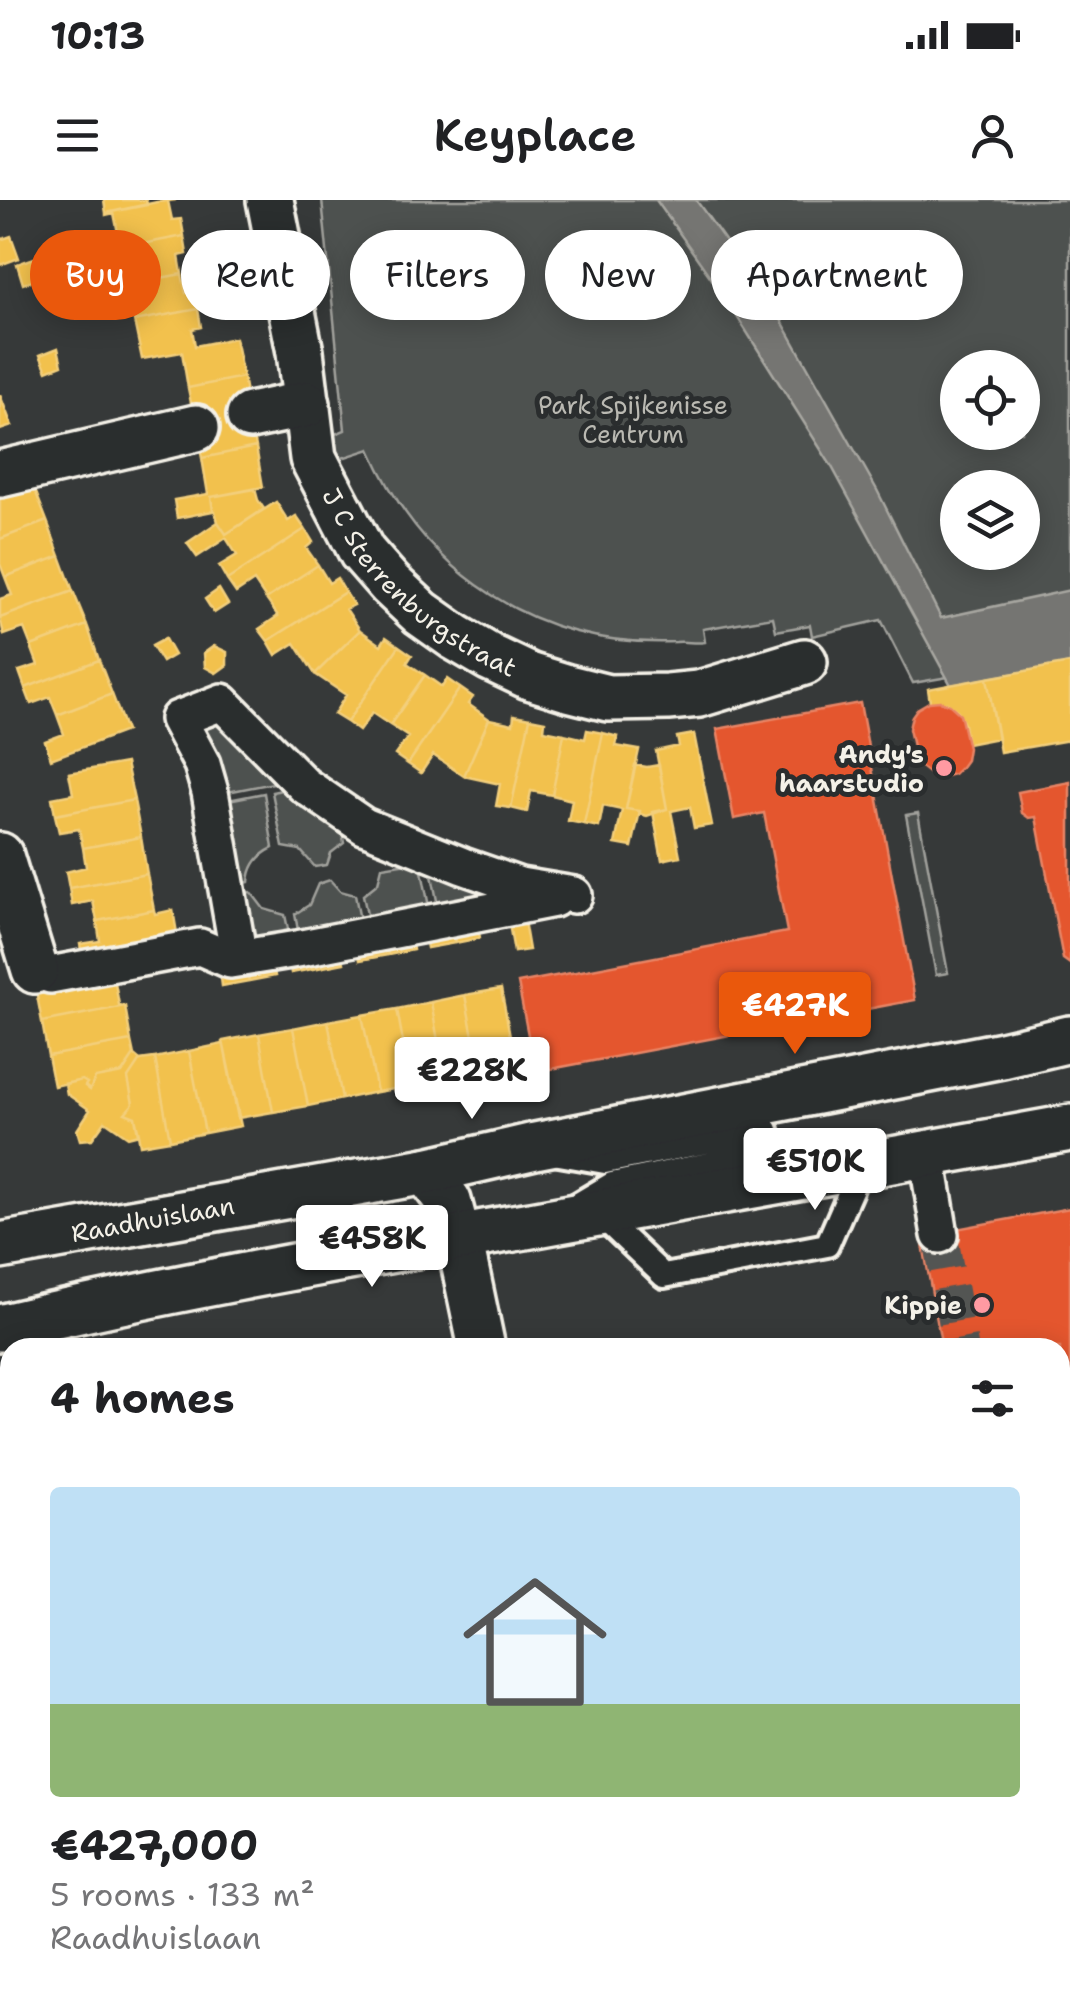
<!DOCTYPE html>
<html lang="en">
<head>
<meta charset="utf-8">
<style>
	:root { --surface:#fff; --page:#f2f2f2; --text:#202124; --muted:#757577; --line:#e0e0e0; --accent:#ea580c }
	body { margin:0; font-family:"Shantell Sans",sans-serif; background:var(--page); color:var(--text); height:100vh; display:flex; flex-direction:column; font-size:38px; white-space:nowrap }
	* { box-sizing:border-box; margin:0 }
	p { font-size:32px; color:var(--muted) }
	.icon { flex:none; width:55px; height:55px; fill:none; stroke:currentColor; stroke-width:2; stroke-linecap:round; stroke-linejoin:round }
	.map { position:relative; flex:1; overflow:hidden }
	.panel { position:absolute; left:0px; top:1138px; width:1070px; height:672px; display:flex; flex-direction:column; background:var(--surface); border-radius:30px 30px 0 0; box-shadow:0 5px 25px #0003 }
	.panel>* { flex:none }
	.guide { position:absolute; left:30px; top:30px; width:1010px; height:90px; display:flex; gap:20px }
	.tools { position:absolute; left:940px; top:150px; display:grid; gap:20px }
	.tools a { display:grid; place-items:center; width:100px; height:100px; border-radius:50%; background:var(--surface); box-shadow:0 5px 25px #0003; font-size:50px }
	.price { position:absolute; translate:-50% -85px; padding:0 22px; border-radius:10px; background:#fff; color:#222; font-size:32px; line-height:65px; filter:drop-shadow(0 2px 5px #0008) }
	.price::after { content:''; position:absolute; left:50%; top:60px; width:30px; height:22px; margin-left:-15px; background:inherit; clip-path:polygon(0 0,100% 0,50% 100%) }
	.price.selected { background:var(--accent); color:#fff }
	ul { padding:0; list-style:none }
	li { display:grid; align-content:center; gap:20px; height:530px; padding:0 50px }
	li+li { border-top:2px solid var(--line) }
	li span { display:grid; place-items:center; height:310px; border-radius:10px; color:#555 }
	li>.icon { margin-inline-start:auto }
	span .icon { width:180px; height:180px; fill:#fffc; stroke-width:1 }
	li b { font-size:42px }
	h2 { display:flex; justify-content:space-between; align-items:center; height:120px; padding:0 50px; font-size:42px }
	.chip { padding:0 35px; border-radius:45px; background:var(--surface); box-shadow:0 5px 25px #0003; font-size:35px; line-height:90px }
	.chip.selected { background:var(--accent); color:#fff }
	.status { display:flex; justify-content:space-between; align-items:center; height:70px; padding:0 50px; background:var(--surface); direction:ltr }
	.status svg { height:28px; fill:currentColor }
	header { display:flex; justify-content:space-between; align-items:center; height:130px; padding:0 50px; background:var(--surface); font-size:45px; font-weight:600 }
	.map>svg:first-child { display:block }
	.green { fill:#4e514f; stroke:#a1a19c; stroke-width:2.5; fill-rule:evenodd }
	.water { fill:#757572; stroke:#a8a7a1; stroke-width:2.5 }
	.homes { fill:#f2c14e; stroke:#f3cf7c; stroke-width:2.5 }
	.shops { fill:#e4572e; stroke:#e98566; stroke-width:2.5 }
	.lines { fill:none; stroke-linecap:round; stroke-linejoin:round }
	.pedestrian-tunnel { stroke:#525553; stroke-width:35; stroke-dasharray:35 18; stroke-linecap:butt }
	.service-casing { stroke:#f4f1e8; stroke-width:30 }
	.pedestrian-casing { stroke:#f4f1e8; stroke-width:42 }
	.minor-casing { stroke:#f4f1e8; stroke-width:52 }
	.service { stroke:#2a2d2e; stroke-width:22 }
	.pedestrian { stroke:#2a2d2e; stroke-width:35 }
	.minor { stroke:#2a2d2e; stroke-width:45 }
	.poi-dot { fill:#ff9aa2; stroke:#2a2d2e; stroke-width:4 }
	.labels { text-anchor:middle; stroke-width:10; stroke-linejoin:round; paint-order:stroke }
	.park-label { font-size:25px; fill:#bab9b2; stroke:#2a2d2e }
	.street-label { font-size:25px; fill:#f4f1e8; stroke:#2a2d2e }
	.poi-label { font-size:25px; font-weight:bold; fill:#f4f1e8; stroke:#2a2d2e; text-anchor:end }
</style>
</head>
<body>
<div class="status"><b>10:13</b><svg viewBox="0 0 49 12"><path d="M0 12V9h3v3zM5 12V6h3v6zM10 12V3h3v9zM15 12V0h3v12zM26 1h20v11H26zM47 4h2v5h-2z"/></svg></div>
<header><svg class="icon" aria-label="menu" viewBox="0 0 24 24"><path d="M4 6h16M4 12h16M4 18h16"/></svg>Keyplace<svg class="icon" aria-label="person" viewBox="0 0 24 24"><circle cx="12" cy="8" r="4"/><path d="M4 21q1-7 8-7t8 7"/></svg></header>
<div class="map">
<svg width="1070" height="1808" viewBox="0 0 1070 1808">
	<rect width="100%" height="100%" fill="#363939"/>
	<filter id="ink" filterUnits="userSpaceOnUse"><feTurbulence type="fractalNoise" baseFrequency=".01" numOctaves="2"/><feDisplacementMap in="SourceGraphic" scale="20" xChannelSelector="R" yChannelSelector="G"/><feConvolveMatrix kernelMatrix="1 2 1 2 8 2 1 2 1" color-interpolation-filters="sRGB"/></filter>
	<g filter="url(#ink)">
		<!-- green -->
		<path class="green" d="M 322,0 L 1070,0 L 1070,456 L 913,483 L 881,420 L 812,436 L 810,425 L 776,431 L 773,417 L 703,429 L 705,442 C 694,444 688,441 676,442 C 538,448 425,375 370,249 L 333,261 L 328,237 L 345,230 ZM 958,168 L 1022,168 L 1022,232 L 958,232 ZM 958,288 L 1022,288 L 1022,352 L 958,352 Z
			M 226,515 L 289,580 L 217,594 L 193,533 Z
			M 296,587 L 340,620 L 344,643 L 331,653 L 327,665 L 315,667 L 300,650 L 283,647 L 272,592 Z
			M 264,593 L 273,648 C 258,655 250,666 249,682 L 234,686 L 218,602 Z
			M 918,613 L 948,773 L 936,775 L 906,615 Z
			M 429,660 L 508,688 L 440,716 Z
			M 420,661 L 431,717 L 370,729 L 363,695 L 378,683 L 382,667 Z
			M 330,680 L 340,691 L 355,695 L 362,730 L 300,741 L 295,714 L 309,705 L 318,684 Z
			M 251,692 L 264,709 L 285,715 L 291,743 L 246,751 L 235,695 Z"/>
		<!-- water -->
		<path class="water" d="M 656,0 L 696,0 L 779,116 L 877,290 L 941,418 L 1070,390 L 1070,463 L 951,485 L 832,267 L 726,99 Z"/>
		<!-- homes -->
		<path class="homes" d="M 104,0 L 146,0 L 147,5 L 106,13 Z
			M 176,0 L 168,1 L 172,20 L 181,19 L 184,36 L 121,48 L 114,13 L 106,15 L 106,13 L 157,2 Z
			M 11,36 L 19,58 L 0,65 L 0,40 Z
			M 184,36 L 187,54 L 179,56 L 182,74 L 128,84 L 121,48 Z
			M 37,57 L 43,77 L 23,84 L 17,64 Z
			M 182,74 L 186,93 L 195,91 L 198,109 L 134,121 L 128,84 Z
			M 198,109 L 201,127 L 192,129 L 195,146 L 235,138 L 243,177 L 188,188 L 182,152 L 142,159 L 134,121 Z
			M 58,148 L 62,165 L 47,171 L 40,155 Z
			M 243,177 L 256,247 L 202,258 L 188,188 Z
			M 0,195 L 12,226 L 0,230 Z
			M 256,247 L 263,287 L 211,297 L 213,311 L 177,318 L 174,300 L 208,294 L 202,258 Z
			M 33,285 L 47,321 L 0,339 L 0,297 Z
			M 255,289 L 258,300 L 264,309 L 226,334 L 218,322 L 215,311 L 213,311 L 211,297 Z
			M 276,302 L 288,321 L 296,316 L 305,329 L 227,380 L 219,366 L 237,355 L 226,338 L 197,357 L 187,343 L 218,322 L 226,334 Z
			M 47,321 L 60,356 L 5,377 L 0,364 L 0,339 Z
			M 305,329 L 313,342 L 306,348 L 318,365 L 266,399 L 254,381 L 236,393 L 227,380 Z
			M 60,356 L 73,391 L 0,418 L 0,399 L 12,395 L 5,377 Z
			M 318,365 L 329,383 L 337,378 L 345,392 L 268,441 L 259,429 L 278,416 L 266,399 Z
			M 219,389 L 228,404 L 214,413 L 205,399 Z
			M 73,391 L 87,425 L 31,446 L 24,428 L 4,435 L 0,418 Z
			M 345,392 L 354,405 L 346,409 L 360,430 L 315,474 L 295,443 L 276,455 L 268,441 Z
			M 87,425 L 99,460 L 25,488 L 19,471 L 38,465 L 31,446 Z
			M 360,430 L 381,445 L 386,437 L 399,446 L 347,522 L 334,514 L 346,495 L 315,474 Z
			M 165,439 L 174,455 L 162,462 L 152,446 Z
			M 214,446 L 227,452 L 227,465 L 216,473 L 205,467 L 204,453 Z
			M 399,446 L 412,455 L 407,463 L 425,475 L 390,525 L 372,513 L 359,531 L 347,522 Z
			M 99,460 L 112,494 L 57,515 L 50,497 L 31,504 L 25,488 Z
			M 1070,463 L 1070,540 L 1000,552 L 987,478 Z
			M 425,475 L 442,487 L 447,479 L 460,488 L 408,564 L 395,555 L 408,537 L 390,525 Z
			M 987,478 L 998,538 L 967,544 L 964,524 L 958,511 L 947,503 L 930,502 L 928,489 Z
			M 460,488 L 473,497 L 468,504 L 489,519 L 464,576 L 433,555 L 421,573 L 408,564 Z
			M 112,494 L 126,531 L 51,559 L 45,541 L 64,534 L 57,515 Z
			M 514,515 L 530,518 L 511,608 L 496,606 L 500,584 L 464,576 L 489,519 L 513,524 Z
			M 530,518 L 545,521 L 544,530 L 564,534 L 552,595 L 531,591 L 527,612 L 511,608 Z
			M 587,530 L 603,533 L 584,624 L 568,621 L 572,600 L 552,595 L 564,534 L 585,539 Z
			M 603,533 L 618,537 L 616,546 L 639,550 L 626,609 L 640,611 L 632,647 L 615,644 L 622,610 L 603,606 L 599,627 L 584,624 Z
			M 694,534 L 712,625 L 694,628 L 690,607 L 671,611 L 680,656 L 662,660 L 653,612 L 667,609 L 656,551 L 679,546 L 677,537 Z
			M 126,563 L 134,600 L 55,615 L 52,598 L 73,594 L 69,573 Z
			M 635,565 L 647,567 L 659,565 L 667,609 L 647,616 L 640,614 L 640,611 L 626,609 Z
			M 134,600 L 141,637 L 83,648 L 79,629 L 59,632 L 55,615 Z
			M 141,637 L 147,674 L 69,688 L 66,672 L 86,667 L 83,648 Z
			M 147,674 L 154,710 L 97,721 L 93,701 L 72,705 L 69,688 Z
			M 154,710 L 155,714 L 173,710 L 179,745 L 83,763 L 80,744 L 100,741 L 97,721 Z
			M 523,715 L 529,750 L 514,752 L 508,718 Z
			M 477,722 L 480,738 L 455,743 L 452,727 Z
			M 452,727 L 455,743 L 427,748 L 424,732 Z
			M 410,734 L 413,750 L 388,755 L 385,739 Z
			M 385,739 L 388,755 L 360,760 L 357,744 Z
			M 341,747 L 344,763 L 318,768 L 315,753 Z
			M 315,753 L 318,768 L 291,773 L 288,757 Z
			M 272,760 L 275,776 L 249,781 L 246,765 Z
			M 246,765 L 249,781 L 222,786 L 220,770 Z
			M 113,771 L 119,805 L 125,806 L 42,822 L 35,785 Z
			M 501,789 L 516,867 L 480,873 L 465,795 Z
			M 465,795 L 480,873 L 445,880 L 431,802 Z
			M 431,802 L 445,880 L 411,886 L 397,809 Z
			M 125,806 L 131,841 L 48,856 L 42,822 Z
			M 397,809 L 411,886 L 377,892 L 362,815 Z
			M 362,815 L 377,892 L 342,899 L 328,821 Z
			M 328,821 L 342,899 L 308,906 L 293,828 Z
			M 293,828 L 308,906 L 273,912 L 259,834 Z
			M 259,834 L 273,912 L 238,918 L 223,841 Z
			M 131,841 L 134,855 L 122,873 L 95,878 L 90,890 L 85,886 L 87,883 L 82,880 L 54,886 L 48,856 Z
			M 223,841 L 241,926 L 205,933 L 189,851 L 223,844 Z
			M 189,851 L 205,933 L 170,940 L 155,858 Z
			M 134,855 L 140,860 L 128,878 L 133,904 L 125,913 L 135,917 L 139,934 L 128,937 L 105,921 L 92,939 L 80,940 L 77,930 L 90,910 L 67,894 L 65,884 L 82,880 L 87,883 L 85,886 L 90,890 L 95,878 L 122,873 Z
			M 155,858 L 170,940 L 140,945 L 135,917 L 125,913 L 133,904 L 128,878 L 140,860 Z
			M 0,1586 L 10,1593 L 10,1638 L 0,1631 Z
			M 0,1631 L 10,1638 L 10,1680 L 0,1673 Z
			M 0,1673 L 10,1680 L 10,1688 L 0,1703 Z
			M 2,1778 L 10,1783 L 10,1791 L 0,1806 L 0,1782 Z
			M 10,1791 L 10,1800 L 20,1800 L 15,1808 L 0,1808 Z
			M 20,1800 L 35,1800 L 37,1802 L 33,1808 L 15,1808 Z
			M 285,1800 L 296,1800 L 307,1808 L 283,1808 L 281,1806 Z
			M 410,1800 L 474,1800 L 482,1805 L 480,1808 L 421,1808 Z"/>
		<!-- shops -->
		<path class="shops" d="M 940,501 L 950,505 L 960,514 L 968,548 L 966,560 L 961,567 L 954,574 L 942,577 L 931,575 L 917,564 L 909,529 L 912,516 L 917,509 L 929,502 Z
			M 860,503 L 915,800 L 535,872 L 518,783 L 787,732 L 764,613 L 734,619 L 717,529 Z
			M 1070,582 L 1070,764 L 1063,759 L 1036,617 L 1029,618 L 1022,613 L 1018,592 Z
			M 1070,1008 L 1070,1617 L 1060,1619 L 1060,1148 L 942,1148 L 922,1039 L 956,1032 L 956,1029 Z
			M 628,1800 L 953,1800 L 959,1808 L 629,1808 Z"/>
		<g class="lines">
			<!-- pedestrian-tunnel -->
			<path class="pedestrian-tunnel" d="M 940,1035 L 961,1148"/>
			<defs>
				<path id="service" d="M 559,954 L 605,962 L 767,930
					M 575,1006 L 612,984 L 771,951
					M 598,1013 L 664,1076 L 827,1045 L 861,967"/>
				<path id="pedestrian" d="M 239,758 L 210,592 L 202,564 L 178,519 L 222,502 L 304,585 L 364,626 L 463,666 L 520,686 L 574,695
					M 35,770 L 50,775 L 200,747 L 230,760 L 297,749 L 554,699
					M 927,956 L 940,1035
					M 0,1549 L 10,1555
					M 1060,1657 L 1070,1655
					M 1060,1791 L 1064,1808"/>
				<g id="minor">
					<path id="s1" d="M 270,0 L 300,152 L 313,258 L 362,352 L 390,384 L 421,413 L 455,437 L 491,458 L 529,476 L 568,488 L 608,498 L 668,497 L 699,494 L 804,462"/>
					<path d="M 250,216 L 307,204"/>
					<path d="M 0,274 L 196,228"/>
					<path d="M 0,656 L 35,770"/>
					<path d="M 426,971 L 448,1001 L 463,1057 L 482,1148"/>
					<path id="s2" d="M 0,1046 L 426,971 L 535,946 L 1002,855 L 1070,839"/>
					<path d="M 0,1128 C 179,1085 360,1055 542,1023 C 718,993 894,961 1070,928"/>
					<path d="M 361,1800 L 373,1808"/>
					<path d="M 536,1808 L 541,1800"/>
				</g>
			</defs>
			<!-- service casing -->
			<use href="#service" class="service-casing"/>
			<!-- pedestrian casing -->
			<use href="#pedestrian" class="pedestrian-casing"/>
			<!-- minor casing -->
			<use href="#minor" class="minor-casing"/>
			<!-- service -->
			<use href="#service" class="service"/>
			<!-- pedestrian -->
			<use href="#pedestrian" class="pedestrian"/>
			<!-- minor -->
			<use href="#minor" class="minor"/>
		</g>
	</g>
	<!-- markers -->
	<g class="poi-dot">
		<circle cx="944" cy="568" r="10"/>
		<circle cx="982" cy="1105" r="10"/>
	</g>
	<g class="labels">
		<!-- park labels -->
		<g class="park-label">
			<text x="633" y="214">Park Spijkenisse<tspan x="633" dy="29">Centrum</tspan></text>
		</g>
		<!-- street labels -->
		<g class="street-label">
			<text dy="9" stroke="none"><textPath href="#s1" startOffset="430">J C Sterrenburgstraat</textPath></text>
			<text dy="9" stroke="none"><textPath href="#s2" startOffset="155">Raadhuislaan</textPath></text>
		</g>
		<!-- poi labels -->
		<g class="poi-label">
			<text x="924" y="563">Andy's<tspan x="924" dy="29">haarstudio</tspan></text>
			<text x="962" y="1114">Kippie</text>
		</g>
	</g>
</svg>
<div class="tools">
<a><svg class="icon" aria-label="locate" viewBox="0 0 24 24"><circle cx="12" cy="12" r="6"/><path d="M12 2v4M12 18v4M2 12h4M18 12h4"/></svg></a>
<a><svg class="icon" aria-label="layers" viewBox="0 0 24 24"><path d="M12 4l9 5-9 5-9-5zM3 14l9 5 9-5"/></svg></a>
</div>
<b class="price selected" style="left:795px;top:857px">€427K</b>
<b class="price" style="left:472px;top:922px">€228K</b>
<b class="price" style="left:815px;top:1013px">€510K</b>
<b class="price" style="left:372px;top:1090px">€458K</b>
<div class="guide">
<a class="chip selected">Buy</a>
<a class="chip">Rent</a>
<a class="chip">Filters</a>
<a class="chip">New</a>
<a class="chip">Apartment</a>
</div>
<section class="panel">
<h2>4 homes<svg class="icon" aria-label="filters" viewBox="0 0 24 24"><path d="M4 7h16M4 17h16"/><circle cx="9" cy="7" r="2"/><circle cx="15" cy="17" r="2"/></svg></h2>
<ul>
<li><span style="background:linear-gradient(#bfe0f5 70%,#8fb573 0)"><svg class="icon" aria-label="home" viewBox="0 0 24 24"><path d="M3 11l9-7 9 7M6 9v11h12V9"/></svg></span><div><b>€427,000</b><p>5 rooms · 133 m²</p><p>Raadhuislaan</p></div></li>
</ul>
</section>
</div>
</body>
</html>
